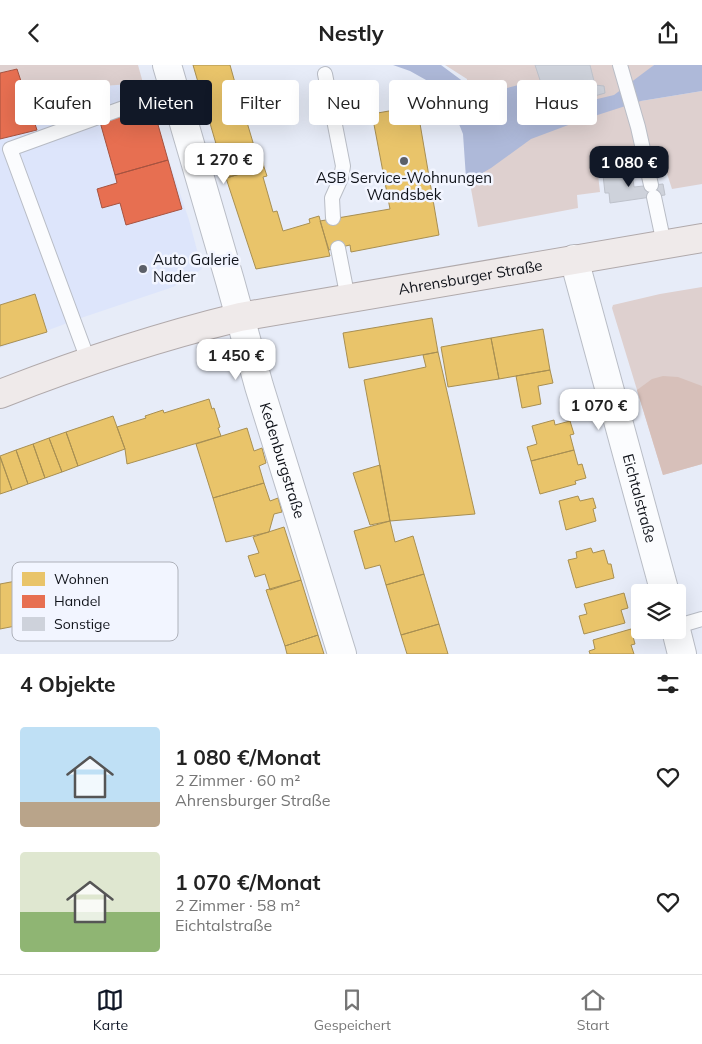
<!DOCTYPE html>
<html lang="de">
<head>
<meta charset="utf-8">
<style>
	:root { --surface:#fff; --page:#f6f6f6; --text:#222; --muted:#767676; --line:#e0e0e0; --accent:#111827 }
	body { margin:0; font-family:Mulish,sans-serif; background:var(--page); color:var(--text); height:100vh; display:flex; flex-direction:column; font-size:19px; white-space:nowrap }
	* { box-sizing:border-box; margin:0 }
	p { font-size:16px; color:var(--muted) }
	.icon { flex:none; width:28px; height:28px; fill:none; stroke:currentColor; stroke-width:2; stroke-linecap:round; stroke-linejoin:round }
	.map { position:relative; height:589px; overflow:hidden }
	.sheet { display:flex; flex-direction:column; background:var(--surface); flex:1 }
	.sheet>* { flex:none }
	.banner { position:absolute; left:15px; top:15px; width:672px; height:45px; display:flex; gap:10px }
	.tools { position:absolute; left:631px; top:519px; display:grid; gap:10px }
	.tools a { display:grid; place-items:center; width:55px; height:55px; border-radius:5px; background:var(--surface); box-shadow:0 5px 20px #0002; font-size:25px }
	.price { position:absolute; translate:-50% -42px; padding:0 11px; border-radius:10px; background:#fff; color:#222; font-size:16px; line-height:32px; filter:drop-shadow(0 1px 2px #0008) }
	.price::after { content:''; position:absolute; left:50%; top:30px; width:15px; height:11px; margin-left:-8px; background:inherit; clip-path:polygon(0 0,100% 0,50% 100%) }
	.price.active { background:var(--accent); color:#fff }
	ul { padding:0; list-style:none }
	li { display:flex; align-items:center; gap:15px; height:125px; padding:0 20px }
	li span { display:grid; place-items:center; flex:none; width:140px; height:100px; border-radius:5px; color:#555 }
	li>.icon { margin-inline-start:auto }
	span .icon { width:60px; height:60px; fill:#fffc; stroke-width:1 }
	li b { font-size:21px }
	h2 { display:flex; justify-content:space-between; align-items:center; height:60px; padding:0 20px; font-size:21px }
	.pill { padding:0 18px; border-radius:5px; background:var(--surface); box-shadow:0 5px 20px #0002; font-size:18px; line-height:45px }
	.pill.active { background:var(--accent); color:#fff }
	header { display:flex; justify-content:space-between; align-items:center; height:65px; padding:0 20px; background:var(--surface); font-size:22px; font-weight:700 }
	.menu { display:flex; justify-content:space-around; align-items:center; height:70px; border-top:1px solid var(--line); background:var(--surface); font-size:14px; color:var(--muted) }
	.menu a { display:grid; justify-items:center; gap:2px }
	.menu .active { color:var(--accent) }
	.map>svg:first-child { display:block }
	.built { fill:#dde5fb }
	.green { fill:#ded0cf }
	.forest { fill:#d7c0ba }
	.water { fill:#aeb9d9 }
	.homes { fill:#e9c46a; stroke:#a88f52 }
	.shops { fill:#e76f51; stroke:#a65340 }
	.building { fill:#ced2db; stroke:#bec2cb }
	.lines { fill:none; stroke-linecap:round; stroke-linejoin:round }
	.lane-casing { stroke:#b9bdc6; stroke-width:16 }
	.street-casing { stroke:#b9bdc6; stroke-width:30 }
	.primary-casing { stroke:#b0a9ab; stroke-width:30 }
	.lane { stroke:#fbfcfe; stroke-width:14 }
	.street { stroke:#fbfcfe; stroke-width:28 }
	.primary { stroke:#efeaea; stroke-width:28 }
	.poi-dot { fill:#5b5f68; stroke:#f2f5ff; stroke-width:2 }
	.labels { text-anchor:middle; stroke-width:5; stroke-linejoin:round; paint-order:stroke }
	.poi-label { font-size:15px; fill:#10131a; stroke:#f2f5ff }
	.street-label { font-size:15px; fill:#10131a; stroke:#f2f5ff }
	.key { fill:#f2f5ff; stroke:#aeb1ba; stroke-width:1 }
	.key-label { font-size:14px; fill:#10131a }
</style>
</head>
<body>
<header><svg class="icon" aria-label="back" viewBox="0 0 24 24"><path d="M15 5l-7 7 7 7"/></svg>Nestly<svg class="icon" aria-label="share" viewBox="0 0 24 24"><path d="M12 15V3M7 8l5-5 5 5M5 13v7h14v-7"/></svg></header>
<div class="map">
<svg width="702" height="589" viewBox="0 0 702 589">
	<rect width="100%" height="100%" fill="#e7ecf8"/>
	<!-- built -->
	<path class="built" d="M 15,4 L 24,27 L 143,18 L 189,155 L 202,204 L 173,222 L 81,253 L 0,283 L 0,8 Z"/>
	<!-- green -->
	<path class="green" d="M 0,0 L 138,0 L 143,18 L 24,27 L 15,4 L 0,8 Z
		M 445,0 L 654,0 L 635,17 L 641,36 L 702,26 L 702,119 L 672,124 L 659,84 L 596,92 L 600,127 L 577,130 L 578,143 L 478,162 L 469,113 L 467,14 Z
		M 702,222 L 702,399 L 663,410 L 612,243 L 613,240 L 660,229 Z"/>
	<!-- forest -->
	<path class="forest" d="M 663,311 L 678,312 L 702,321 L 702,399 L 663,410 L 637,325 L 652,314 Z"/>
	<!-- water -->
	<path class="water" d="M 393,0 L 441,0 L 476,26 L 488,28 L 522,19 L 541,23 L 562,33 L 568,41 L 614,30 L 654,0 L 702,0 L 702,26 L 641,36 L 579,56 L 531,74 L 491,103 L 474,113 L 466,113 L 463,69 L 453,44 L 435,20 L 410,6 Z"/>
	<!-- homes -->
	<path class="homes" d="M 193,0 L 230,0 L 239,32 L 244,31 L 250,53 L 246,54 L 257,91 L 261,89 L 264,102 L 226,113 Z
		M 417,41 L 439,170 L 351,187 L 350,180 L 329,185 L 320,156 L 390,144 L 372,49 Z
		M 264,102 L 267,111 L 263,112 L 273,147 L 277,146 L 283,166 L 310,158 L 309,154 L 319,151 L 330,191 L 256,204 L 226,113 Z
		M 35,229 L 47,267 L 0,281 L 0,240 Z
		M 432,253 L 438,287 L 349,303 L 343,268 Z
		M 543,264 L 550,305 L 499,314 L 491,273 Z
		M 491,273 L 499,314 L 448,322 L 441,282 Z
		M 438,287 L 475,449 L 390,456 L 364,315 L 426,302 L 423,290 Z
		M 550,305 L 553,318 L 538,321 L 541,339 L 522,343 L 516,311 Z
		M 209,334 L 212,344 L 214,343 L 220,362 L 218,363 L 221,371 L 127,399 L 125,384 L 117,362 L 146,353 L 145,351 L 163,345 L 164,348 Z
		M 113,351 L 125,384 L 78,401 L 66,367 Z
		M 554,355 L 555,360 L 570,356 L 574,369 L 570,370 L 574,385 L 531,396 L 527,382 L 537,379 L 532,361 Z
		M 247,363 L 254,386 L 262,383 L 266,398 L 259,401 L 264,418 L 213,433 L 196,379 Z
		M 66,367 L 78,401 L 62,407 L 49,373 Z
		M 49,373 L 62,407 L 45,413 L 33,379 Z
		M 33,379 L 45,413 L 28,419 L 16,385 Z
		M 16,385 L 28,419 L 12,425 L 0,391 Z
		M 574,385 L 578,400 L 582,399 L 586,413 L 575,416 L 576,419 L 540,429 L 531,396 Z
		M 0,392 L 12,425 L 0,429 Z
		M 380,400 L 390,456 L 370,460 L 353,408 Z
		M 264,418 L 270,436 L 278,433 L 282,447 L 274,449 L 269,467 L 226,477 L 213,433 Z
		M 578,431 L 580,436 L 593,433 L 596,443 L 593,444 L 596,456 L 566,465 L 559,436 Z
		M 390,456 L 395,477 L 413,471 L 424,509 L 386,520 L 380,500 L 365,504 L 354,466 Z
		M 284,462 L 301,515 L 270,525 L 265,509 L 255,512 L 248,491 L 259,488 L 253,472 Z
		M 591,483 L 593,488 L 604,485 L 608,499 L 611,499 L 614,513 L 576,523 L 568,495 L 577,493 L 576,487 Z
		M 56,507 L 57,510 L 77,507 L 86,554 L 37,564 L 36,557 L 0,564 L 0,519 L 27,514 L 28,520 L 44,517 L 43,509 Z
		M 424,509 L 439,559 L 401,570 L 386,520 Z
		M 301,515 L 318,570 L 285,581 L 266,525 Z
		M 624,528 L 628,543 L 621,545 L 625,558 L 584,569 L 579,551 L 587,549 L 584,539 Z
		M 439,559 L 448,589 L 407,589 L 401,570 Z
		M 631,564 L 635,579 L 631,580 L 634,589 L 590,589 L 589,586 L 595,584 L 593,575 Z
		M 318,570 L 324,589 L 287,589 L 285,581 Z"/>
	<!-- shops -->
	<path class="shops" d="M 17,4 L 37,65 L 0,74 L 0,8 Z
		M 153,42 L 168,95 L 115,110 L 100,57 Z
		M 168,95 L 182,144 L 126,160 L 120,138 L 102,143 L 97,124 L 117,118 L 115,110 Z"/>
	<!-- building -->
	<path class="building" d="M 535,0 L 590,0 L 595,20 L 604,21 L 605,28 L 574,37 L 570,20 L 553,23 L 541,18 Z
		M 632,106 L 634,122 L 663,119 L 665,130 L 610,138 L 609,128 L 605,128 L 603,110 Z"/>
	<g class="lines">
		<defs>
			<path id="lane" d="M 620,0 L 638,62 L 651,120
				M 325,9 L 343,101 L 341,113 L 332,133 L 333,153
				M 654,132 L 664,179
				M 338,183 L 348,234
				M 88,295 L 10,84 L 173,25
				M 678,561 L 702,554"/>
			<g id="street">
				<path id="s1" d="M 167,0 L 230,216 L 259,321 L 342,589"/>
				<path id="s2" d="M 574,194 L 665,528"/>
				<path d="M 676,565 L 682,589"/>
			</g>
			<g id="primary">
				<path id="s3" d="M 0,329 C 79,298 158,272 240,252 L 702,173"/>
			</g>
		</defs>
		<!-- lane casing -->
		<use href="#lane" class="lane-casing"/>
		<!-- street casing -->
		<use href="#street" class="street-casing"/>
		<!-- primary casing -->
		<use href="#primary" class="primary-casing"/>
		<!-- lane -->
		<use href="#lane" class="lane"/>
		<!-- street -->
		<use href="#street" class="street"/>
		<!-- primary -->
		<use href="#primary" class="primary"/>
	</g>
	<!-- markers -->
	<g class="poi-dot">
		<circle cx="404" cy="96" r="5"/>
		<circle cx="143" cy="204" r="5"/>
	</g>
	<g class="labels">
		<!-- poi labels -->
		<g class="poi-label">
			<text x="404" y="118">ASB Service-Wohnungen<tspan x="404" dy="17">Wandsbek</tspan></text>
			<text x="153" y="200" text-anchor="start">Auto Galerie<tspan x="153" dy="17">Nader</tspan></text>
		</g>
		<!-- street labels -->
		<g class="street-label">
			<text dy="5" stroke="none"><textPath href="#s3" startOffset="486">Ahrensburger Straße</textPath></text>
			<text dy="5" stroke="none"><textPath href="#s1" startOffset="412">Kedenburgstraße</textPath></text>
			<text dy="5" stroke="none"><textPath href="#s2" startOffset="248">Eichtalstraße</textPath></text>
		</g>
	</g>
	<!-- legend -->
	<rect x="12" y="497" width="166" height="79" rx="8" class="key"/>
	<rect x="22" y="507" width="23" height="14" fill="#e9c46a"/>
	<rect x="22" y="530" width="23" height="13" fill="#e76f51"/>
	<rect x="22" y="552" width="23" height="14" fill="#ced2db"/>
	<g class="key-label">
		<text x="54" y="519">Wohnen</text>
		<text x="54" y="541">Handel</text>
		<text x="54" y="564">Sonstige</text>
	</g>
</svg>
<div class="tools">
<a><svg class="icon" aria-label="layers" viewBox="0 0 24 24"><path d="M12 4l9 5-9 5-9-5zM3 14l9 5 9-5"/></svg></a>
</div>
<b class="price" style="left:224px;top:120px">1 270 €</b>
<b class="price active" style="left:629px;top:123px">1 080 €</b>
<b class="price" style="left:236px;top:316px">1 450 €</b>
<b class="price" style="left:599px;top:366px">1 070 €</b>
<div class="banner">
<a class="pill">Kaufen</a>
<a class="pill active">Mieten</a>
<a class="pill">Filter</a>
<a class="pill">Neu</a>
<a class="pill">Wohnung</a>
<a class="pill">Haus</a>
</div>
</div>
<section class="sheet">
<h2>4 Objekte<svg class="icon" aria-label="filters" viewBox="0 0 24 24"><path d="M4 7h16M4 17h16"/><circle cx="9" cy="7" r="2"/><circle cx="15" cy="17" r="2"/></svg></h2>
<ul>
<li><span style="background:linear-gradient(#bfe0f5 75%,#b9a48a 0)"><svg class="icon" aria-label="home" viewBox="0 0 24 24"><path d="M3 11l9-7 9 7M6 9v11h12V9"/></svg></span><div><b>1 080 €/Monat</b><p>2 Zimmer · 60 m²</p><p>Ahrensburger Straße</p></div><svg class="icon" aria-label="heart" viewBox="0 0 24 24"><path d="M12 20l-8-8c-3-5 5-10 8-4 3-6 11-1 8 4z"/></svg></li>
<li><span style="background:linear-gradient(#dfe7d0 60%,#8fb573 0)"><svg class="icon" aria-label="home" viewBox="0 0 24 24"><path d="M3 11l9-7 9 7M6 9v11h12V9"/></svg></span><div><b>1 070 €/Monat</b><p>2 Zimmer · 58 m²</p><p>Eichtalstraße</p></div><svg class="icon" aria-label="heart" viewBox="0 0 24 24"><path d="M12 20l-8-8c-3-5 5-10 8-4 3-6 11-1 8 4z"/></svg></li>
</ul>
</section>
<nav class="menu">
<a class="active"><svg class="icon" aria-label="map" viewBox="0 0 24 24"><path d="M3 6l6-2 6 2 6-2v14l-6 2-6-2-6 2zM9 4v14M15 6v14"/></svg>Karte</a>
<a><svg class="icon" aria-label="saved" viewBox="0 0 24 24"><path d="M7 4h10v16l-5-4-5 4z"/></svg>Gespeichert</a>
<a><svg class="icon" aria-label="home" viewBox="0 0 24 24"><path d="M3 11l9-7 9 7M6 9v11h12V9"/></svg>Start</a>
</nav>
</body>
</html>
